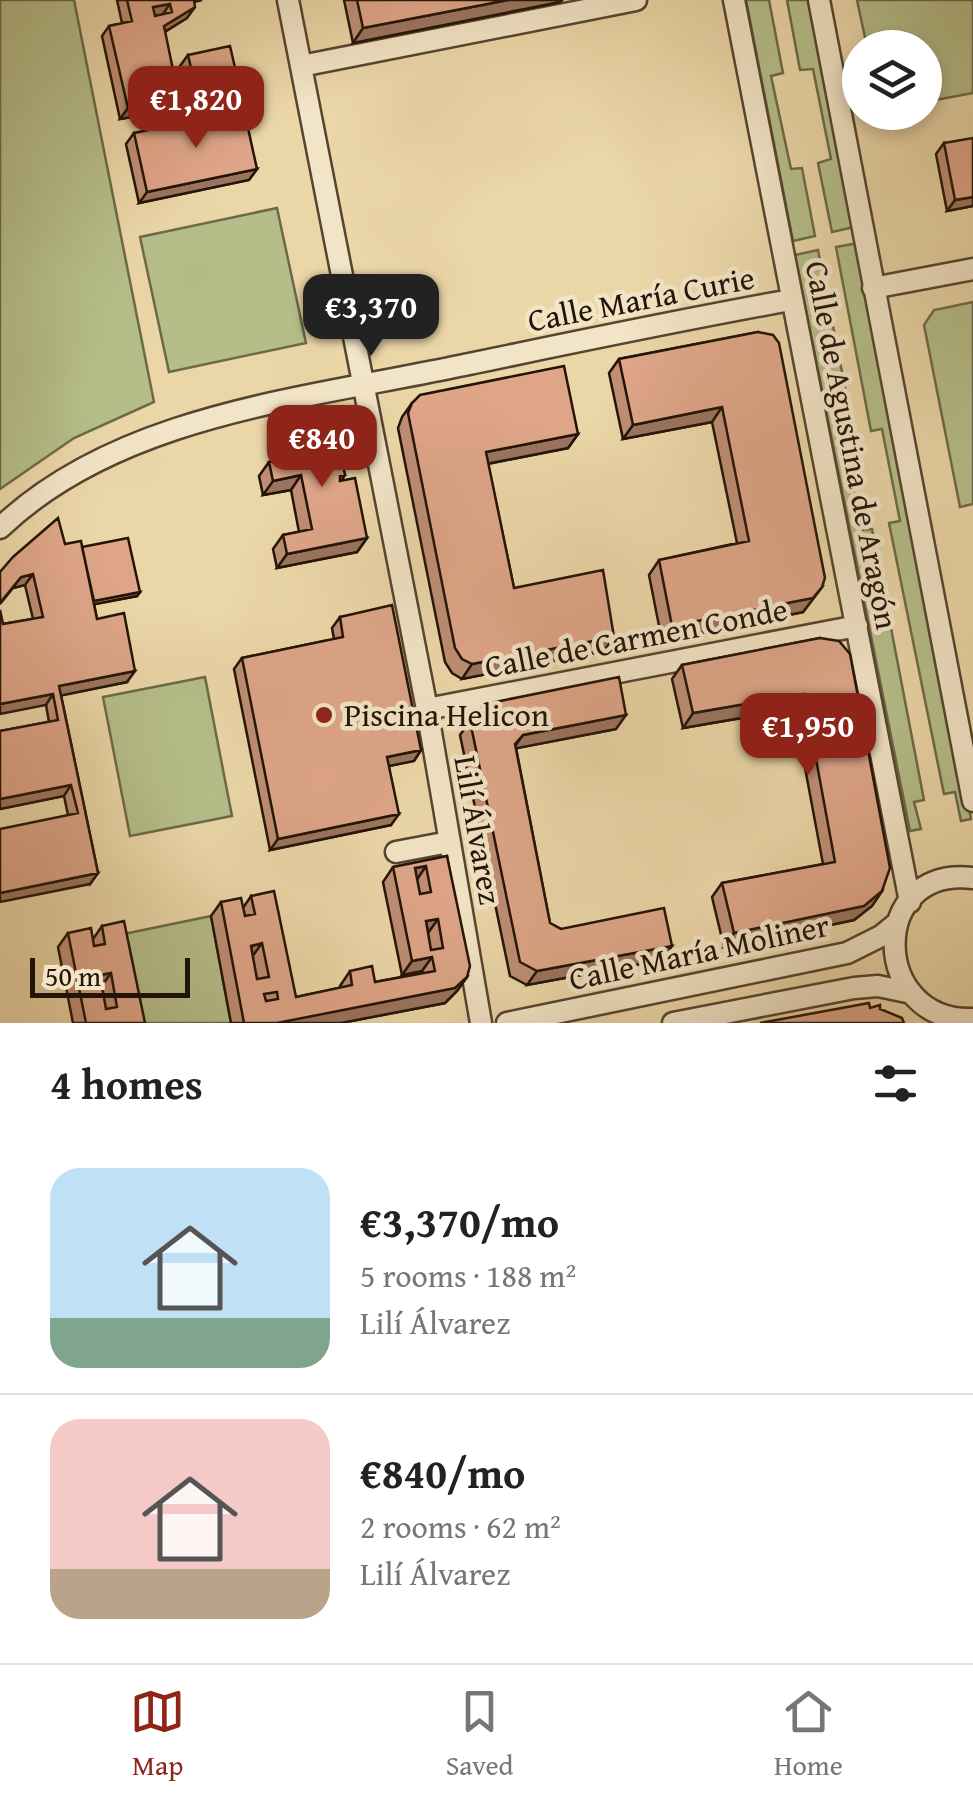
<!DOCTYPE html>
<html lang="en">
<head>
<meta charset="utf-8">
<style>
	:root { --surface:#fff; --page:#f2f2f2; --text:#222; --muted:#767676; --line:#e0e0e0; --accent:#8f2418 }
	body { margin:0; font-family:"Gentium Book Plus",serif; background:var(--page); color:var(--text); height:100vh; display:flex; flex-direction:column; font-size:38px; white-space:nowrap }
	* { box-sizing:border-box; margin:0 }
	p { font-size:32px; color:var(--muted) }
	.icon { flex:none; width:55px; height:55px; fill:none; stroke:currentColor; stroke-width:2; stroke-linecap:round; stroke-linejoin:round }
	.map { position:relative; height:1023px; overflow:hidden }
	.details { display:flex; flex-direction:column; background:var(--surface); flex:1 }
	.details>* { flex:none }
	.fabs { position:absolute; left:842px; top:30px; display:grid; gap:20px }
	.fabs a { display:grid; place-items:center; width:100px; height:100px; border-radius:50%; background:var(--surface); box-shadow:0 5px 15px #0003; font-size:50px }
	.scale { position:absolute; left:30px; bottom:25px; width:160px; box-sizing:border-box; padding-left:10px; border:5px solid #231407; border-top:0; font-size:28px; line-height:35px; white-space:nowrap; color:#231407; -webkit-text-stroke:8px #f2e4c6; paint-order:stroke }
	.price { position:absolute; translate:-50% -85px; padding:0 22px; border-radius:20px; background:var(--accent); color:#fff; font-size:32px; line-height:65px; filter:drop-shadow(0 2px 5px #0008) }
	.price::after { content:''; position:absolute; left:50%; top:60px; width:30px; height:22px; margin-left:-15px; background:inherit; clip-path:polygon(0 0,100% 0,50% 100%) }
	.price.on { background:#222; color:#fff }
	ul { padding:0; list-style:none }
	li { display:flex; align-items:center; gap:30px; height:250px; padding:0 50px }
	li+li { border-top:2px solid var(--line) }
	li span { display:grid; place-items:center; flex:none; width:280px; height:200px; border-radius:30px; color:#555 }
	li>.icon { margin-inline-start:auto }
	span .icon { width:120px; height:120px; fill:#fffc; stroke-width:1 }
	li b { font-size:42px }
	h2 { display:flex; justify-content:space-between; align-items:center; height:120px; padding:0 50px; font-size:42px }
	.dock { display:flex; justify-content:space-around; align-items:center; height:140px; border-top:2px solid var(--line); background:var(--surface); font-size:28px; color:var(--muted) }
	.dock a { display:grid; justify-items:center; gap:5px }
	.dock .on { color:var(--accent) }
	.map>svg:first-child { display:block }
	.green { fill:#b5be89; stroke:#6c6948; stroke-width:2.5 }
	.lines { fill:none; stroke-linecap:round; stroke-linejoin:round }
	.minor-casing { stroke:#55442f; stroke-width:25 }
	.minor { stroke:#f2e4c6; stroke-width:20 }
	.wall { fill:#bf8e75; stroke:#231407; stroke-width:2.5 }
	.shaded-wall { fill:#9b745f; stroke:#231407; stroke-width:2.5 }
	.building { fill:#dea588; stroke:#231407; stroke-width:2.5; fill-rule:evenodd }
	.poi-dot { fill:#8f2418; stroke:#f2e4c6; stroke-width:4 }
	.labels { text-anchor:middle; stroke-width:9; stroke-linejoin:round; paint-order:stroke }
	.street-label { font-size:32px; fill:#231407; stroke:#f2e4c6 }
	.poi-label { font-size:32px; fill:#231407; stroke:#f2e4c6; text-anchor:start }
</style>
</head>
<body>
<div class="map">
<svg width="973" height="1023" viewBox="0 0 973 1023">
	<rect width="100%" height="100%" fill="#ebd6a7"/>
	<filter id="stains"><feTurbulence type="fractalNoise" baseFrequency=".002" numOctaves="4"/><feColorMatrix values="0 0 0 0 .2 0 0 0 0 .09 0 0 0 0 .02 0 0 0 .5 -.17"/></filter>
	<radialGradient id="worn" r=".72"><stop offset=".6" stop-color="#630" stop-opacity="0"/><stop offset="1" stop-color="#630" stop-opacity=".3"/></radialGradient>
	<!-- green -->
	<path class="green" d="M 0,0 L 74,0 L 154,402 L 74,438 L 0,489 Z
		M 746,0 L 769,0 L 783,73 L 771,76 L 791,169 L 802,168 L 815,236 L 793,241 Z
		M 787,0 L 810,0 L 854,227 L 832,232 L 818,163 L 831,159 L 813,69 L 800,70 Z
		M 857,0 L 973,0 L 973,93 L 925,102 L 925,48 L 867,47 Z
		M 277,208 L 306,343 L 169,372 L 140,237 Z
		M 858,243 L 971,819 L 961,821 L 955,792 L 944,794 L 889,523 L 900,521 L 882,429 L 871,431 L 836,247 Z
		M 818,250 L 854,433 L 842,436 L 862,530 L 872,529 L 924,800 L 914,802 L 921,829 L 910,831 L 795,255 Z
		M 973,302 L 973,504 L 960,507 L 924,325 L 934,310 Z
		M 205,677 L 232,816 L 130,836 L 103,697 Z
		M 211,916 L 231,1023 L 132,1023 L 114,936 Z"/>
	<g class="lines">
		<defs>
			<path id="minor" d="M 288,0 L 427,709 L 481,1023
				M 734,0 L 910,902
				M 819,0 L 973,801
				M 301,66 L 636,0
				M 873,288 L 973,269
				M 0,528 C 117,416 302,399 454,367 C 566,344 678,320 791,300
				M 427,709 L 857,626
				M 396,852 L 449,842
				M 973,878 C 867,865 870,1023 973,1019
				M 507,1023 L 847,953 L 881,936 L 897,923
				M 673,1023 L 854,988 L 878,986 L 907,992"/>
		</defs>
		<!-- minor casing -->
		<use href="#minor" class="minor-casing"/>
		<!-- minor -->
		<use href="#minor" class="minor"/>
	</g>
	<!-- wall -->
	<path class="wall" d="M 117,0 L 202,0 L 194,2 L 187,18 L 165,32 L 171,110 L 120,119 L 102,36 L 109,26 L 122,23 Z
		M 344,0 L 562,0 L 560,2 L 353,43 Z
		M 188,55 L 231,96 L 189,105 L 180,66 Z
		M 134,133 L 257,169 L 249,180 L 139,203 L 126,144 Z
		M 944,143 L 973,206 L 947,211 L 936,154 Z
		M 758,332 L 822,587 L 803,612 L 662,641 L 649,575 L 659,560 L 737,543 L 712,422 L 623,439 L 609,373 L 619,359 Z
		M 412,403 L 578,434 L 568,448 L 488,464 L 514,588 L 604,651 L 462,679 L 452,673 L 445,662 L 398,428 L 402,417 Z
		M 289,431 L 345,475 L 341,481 L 367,538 L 357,552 L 277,568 L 273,549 L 283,535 L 299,532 L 291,490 L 263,495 L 259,476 L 269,462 L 282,460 L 279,445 Z
		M 65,544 L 82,547 L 140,592 L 137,596 L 94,604 L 97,619 L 127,682 L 61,695 L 98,873 L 90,884 L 68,815 L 64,796 L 0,809 L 0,731 L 49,722 L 46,705 L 3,624 L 33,619 L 25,585 L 13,588 Z
		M 340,617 L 421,750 L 414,761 L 389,766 L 391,825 L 270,850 L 234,669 L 242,658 L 334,639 L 332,628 Z
		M 820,638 L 882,891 L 872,906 L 854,920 L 724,947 L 712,897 L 722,883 L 823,864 L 794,709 L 683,728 L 672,679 L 682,665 Z
		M 470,721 L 616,729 L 516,748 L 550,923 L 561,929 L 662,960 L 527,985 L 510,976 L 460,735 Z
		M 447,856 L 467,977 L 457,991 L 445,1003 L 341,1023 L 231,1023 L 211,916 L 221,902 L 243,908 L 251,896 L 296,997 L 340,988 L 340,986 L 350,971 L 375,982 L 423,973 L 422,971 L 402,975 L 383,882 L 393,867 Z
		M 102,926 L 145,1023 L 73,1023 L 58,947 L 68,933 L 93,939 Z"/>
	<!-- shaded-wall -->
	<path class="shaded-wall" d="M 508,0 L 562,0 L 560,2 L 353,43 L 363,28 Z
		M 170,4 L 162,15 L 146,18 L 153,7 Z
		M 195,7 L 187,18 L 156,37 L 164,26 Z
		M 239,85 L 231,96 L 189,105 L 197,94 Z
		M 179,99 L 171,110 L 120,119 L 128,108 Z
		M 257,169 L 249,180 L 139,203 L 147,192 Z
		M 973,197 L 973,206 L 947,211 L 955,200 Z
		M 722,407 L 712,422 L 623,439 L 633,425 Z
		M 578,434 L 568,448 L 476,466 L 486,452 Z
		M 301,475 L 291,490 L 263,495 L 273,481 Z
		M 367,538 L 357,552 L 277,568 L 287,554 Z
		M 33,574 L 25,585 L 13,588 L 0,604 L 21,577 Z
		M 822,587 L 803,612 L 662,641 L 672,626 Z
		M 140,592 L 137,596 L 85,606 L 87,602 Z
		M 614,637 L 604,651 L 462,679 L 472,664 Z
		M 135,671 L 127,682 L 54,697 L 59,686 Z
		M 53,694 L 46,705 L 0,714 L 0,704 Z
		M 804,694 L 794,709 L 683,728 L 693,713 Z
		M 626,715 L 616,729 L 513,749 L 523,735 Z
		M 421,750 L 414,761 L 379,768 L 387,757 Z
		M 71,785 L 64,796 L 0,809 L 0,799 Z
		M 399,814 L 391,825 L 270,850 L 278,839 Z
		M 426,866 L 416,881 L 415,868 Z
		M 98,873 L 90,884 L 0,902 L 0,893 Z
		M 882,891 L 872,906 L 854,920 L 724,947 L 734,933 Z
		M 438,919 L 428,933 L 426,921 Z
		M 262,943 L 252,957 L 251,946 Z
		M 672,946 L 662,960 L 527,985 L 537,971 Z
		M 432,957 L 422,971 L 402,975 L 412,961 Z
		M 111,973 L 101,987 L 100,975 Z
		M 467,977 L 457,991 L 445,1003 L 341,1023 L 277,1023 Z"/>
	<!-- building -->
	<path class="building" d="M 127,0 L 194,0 L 195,7 L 164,26 L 179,99 L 128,108 L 109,26 L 132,21 ZM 170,4 L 172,12 L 155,16 L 153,7 Z
		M 357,0 L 508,0 L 363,28 Z
		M 230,46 L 239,85 L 197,94 L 188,55 Z
		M 244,110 L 257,169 L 147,192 L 134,133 Z
		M 973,138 L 973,197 L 955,200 L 944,143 Z
		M 758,332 L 773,335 L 779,343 L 825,578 L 822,587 L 813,598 L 672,626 L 659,560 L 749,541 L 722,407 L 633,425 L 619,359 Z
		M 564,366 L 578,434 L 486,452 L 514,588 L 603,570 L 614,637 L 472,664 L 462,659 L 455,648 L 408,413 L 412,403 L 420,395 Z
		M 335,422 L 345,475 L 340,476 L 340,481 L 355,478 L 367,538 L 287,554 L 283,535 L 312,529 L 301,475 L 273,481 L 269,462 L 294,457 L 289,431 Z
		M 58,518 L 65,544 L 81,541 L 97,619 L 124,613 L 135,671 L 59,686 L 98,873 L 0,893 L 0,829 L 78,813 L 71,785 L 0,799 L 0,731 L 58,720 L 53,694 L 0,704 L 0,610 L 3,624 L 43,617 L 33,574 L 21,577 L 0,603 L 0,572 L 13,557 Z
		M 128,538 L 140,592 L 94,601 L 82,547 Z
		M 392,605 L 421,750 L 387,757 L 399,814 L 278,839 L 242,658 L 343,637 L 340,617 Z
		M 820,638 L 839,641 L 850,654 L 890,868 L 882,891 L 864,906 L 734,933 L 722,883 L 835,862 L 804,694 L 693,713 L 682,665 Z
		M 619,677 L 626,715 L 523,735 L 515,744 L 550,923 L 561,929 L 664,908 L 672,946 L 537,971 L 520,962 L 470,721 L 485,704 Z
		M 447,856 L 470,966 L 467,977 L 455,988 L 277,1023 L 244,1023 L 221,902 L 241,898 L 245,916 L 255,914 L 251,896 L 274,891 L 296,997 L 352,985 L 350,971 L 372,966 L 375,982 L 435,971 L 432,957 L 412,961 L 393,867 ZM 426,866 L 431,892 L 420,894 L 415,868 ZM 438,919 L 443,948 L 431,950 L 426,921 ZM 262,943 L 269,977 L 257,979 L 251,946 ZM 277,992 L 278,999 L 266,1001 L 264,994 Z
		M 124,921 L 145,1023 L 86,1023 L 68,933 L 91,928 L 94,946 L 105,944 L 102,926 ZM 111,973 L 117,1007 L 106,1009 L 100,975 Z
		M 869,1003 L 870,1008 L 880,1005 L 880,1009 L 902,1018 L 904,1023 L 760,1023 Z"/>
	<!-- markers -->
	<circle class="poi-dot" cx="324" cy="715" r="10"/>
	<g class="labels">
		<!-- street labels -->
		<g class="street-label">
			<text transform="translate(641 299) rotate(-11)" y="11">Calle María Curie</text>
			<text transform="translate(852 445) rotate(79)" y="11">Calle de Agustina de Aragón</text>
			<text transform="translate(636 638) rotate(-11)" y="11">Calle de Carmen Conde</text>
			<text transform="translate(478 830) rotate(80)" y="11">Lilí Álvarez</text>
			<text transform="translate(699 952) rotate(-12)" y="11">Calle María Moliner</text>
		</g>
		<!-- poi labels -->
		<g class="poi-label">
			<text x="344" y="726">Piscina Helicon</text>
		</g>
	</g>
	<rect width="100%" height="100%" filter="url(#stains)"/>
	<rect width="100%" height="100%" fill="url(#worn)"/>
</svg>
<div class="fabs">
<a><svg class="icon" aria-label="layers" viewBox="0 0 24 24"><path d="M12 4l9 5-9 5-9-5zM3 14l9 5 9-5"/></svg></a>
</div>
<div class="scale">50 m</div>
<b class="price" style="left:196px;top:151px">€1,820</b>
<b class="price on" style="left:371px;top:359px">€3,370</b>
<b class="price" style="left:322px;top:490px">€840</b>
<b class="price" style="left:808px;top:778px">€1,950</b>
</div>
<section class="details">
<h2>4 homes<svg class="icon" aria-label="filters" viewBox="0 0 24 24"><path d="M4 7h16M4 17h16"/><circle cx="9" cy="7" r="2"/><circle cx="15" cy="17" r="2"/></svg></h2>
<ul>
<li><span style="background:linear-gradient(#bfe0f5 75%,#7fa58c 0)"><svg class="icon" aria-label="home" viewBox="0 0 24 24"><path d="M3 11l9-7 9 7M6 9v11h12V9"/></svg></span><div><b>€3,370/mo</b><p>5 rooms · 188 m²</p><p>Lilí Álvarez</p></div></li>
<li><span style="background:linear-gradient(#f6c9c9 75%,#b9a48a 0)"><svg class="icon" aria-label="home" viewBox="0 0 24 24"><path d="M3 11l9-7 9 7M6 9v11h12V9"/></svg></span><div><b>€840/mo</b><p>2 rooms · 62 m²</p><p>Lilí Álvarez</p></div></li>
</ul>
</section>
<nav class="dock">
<a class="on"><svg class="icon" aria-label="map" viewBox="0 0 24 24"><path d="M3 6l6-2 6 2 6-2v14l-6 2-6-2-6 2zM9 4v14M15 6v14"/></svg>Map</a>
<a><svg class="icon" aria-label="saved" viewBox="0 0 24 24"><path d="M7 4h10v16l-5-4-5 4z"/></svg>Saved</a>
<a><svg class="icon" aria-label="home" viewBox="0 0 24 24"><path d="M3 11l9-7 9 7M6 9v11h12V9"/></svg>Home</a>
</nav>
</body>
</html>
